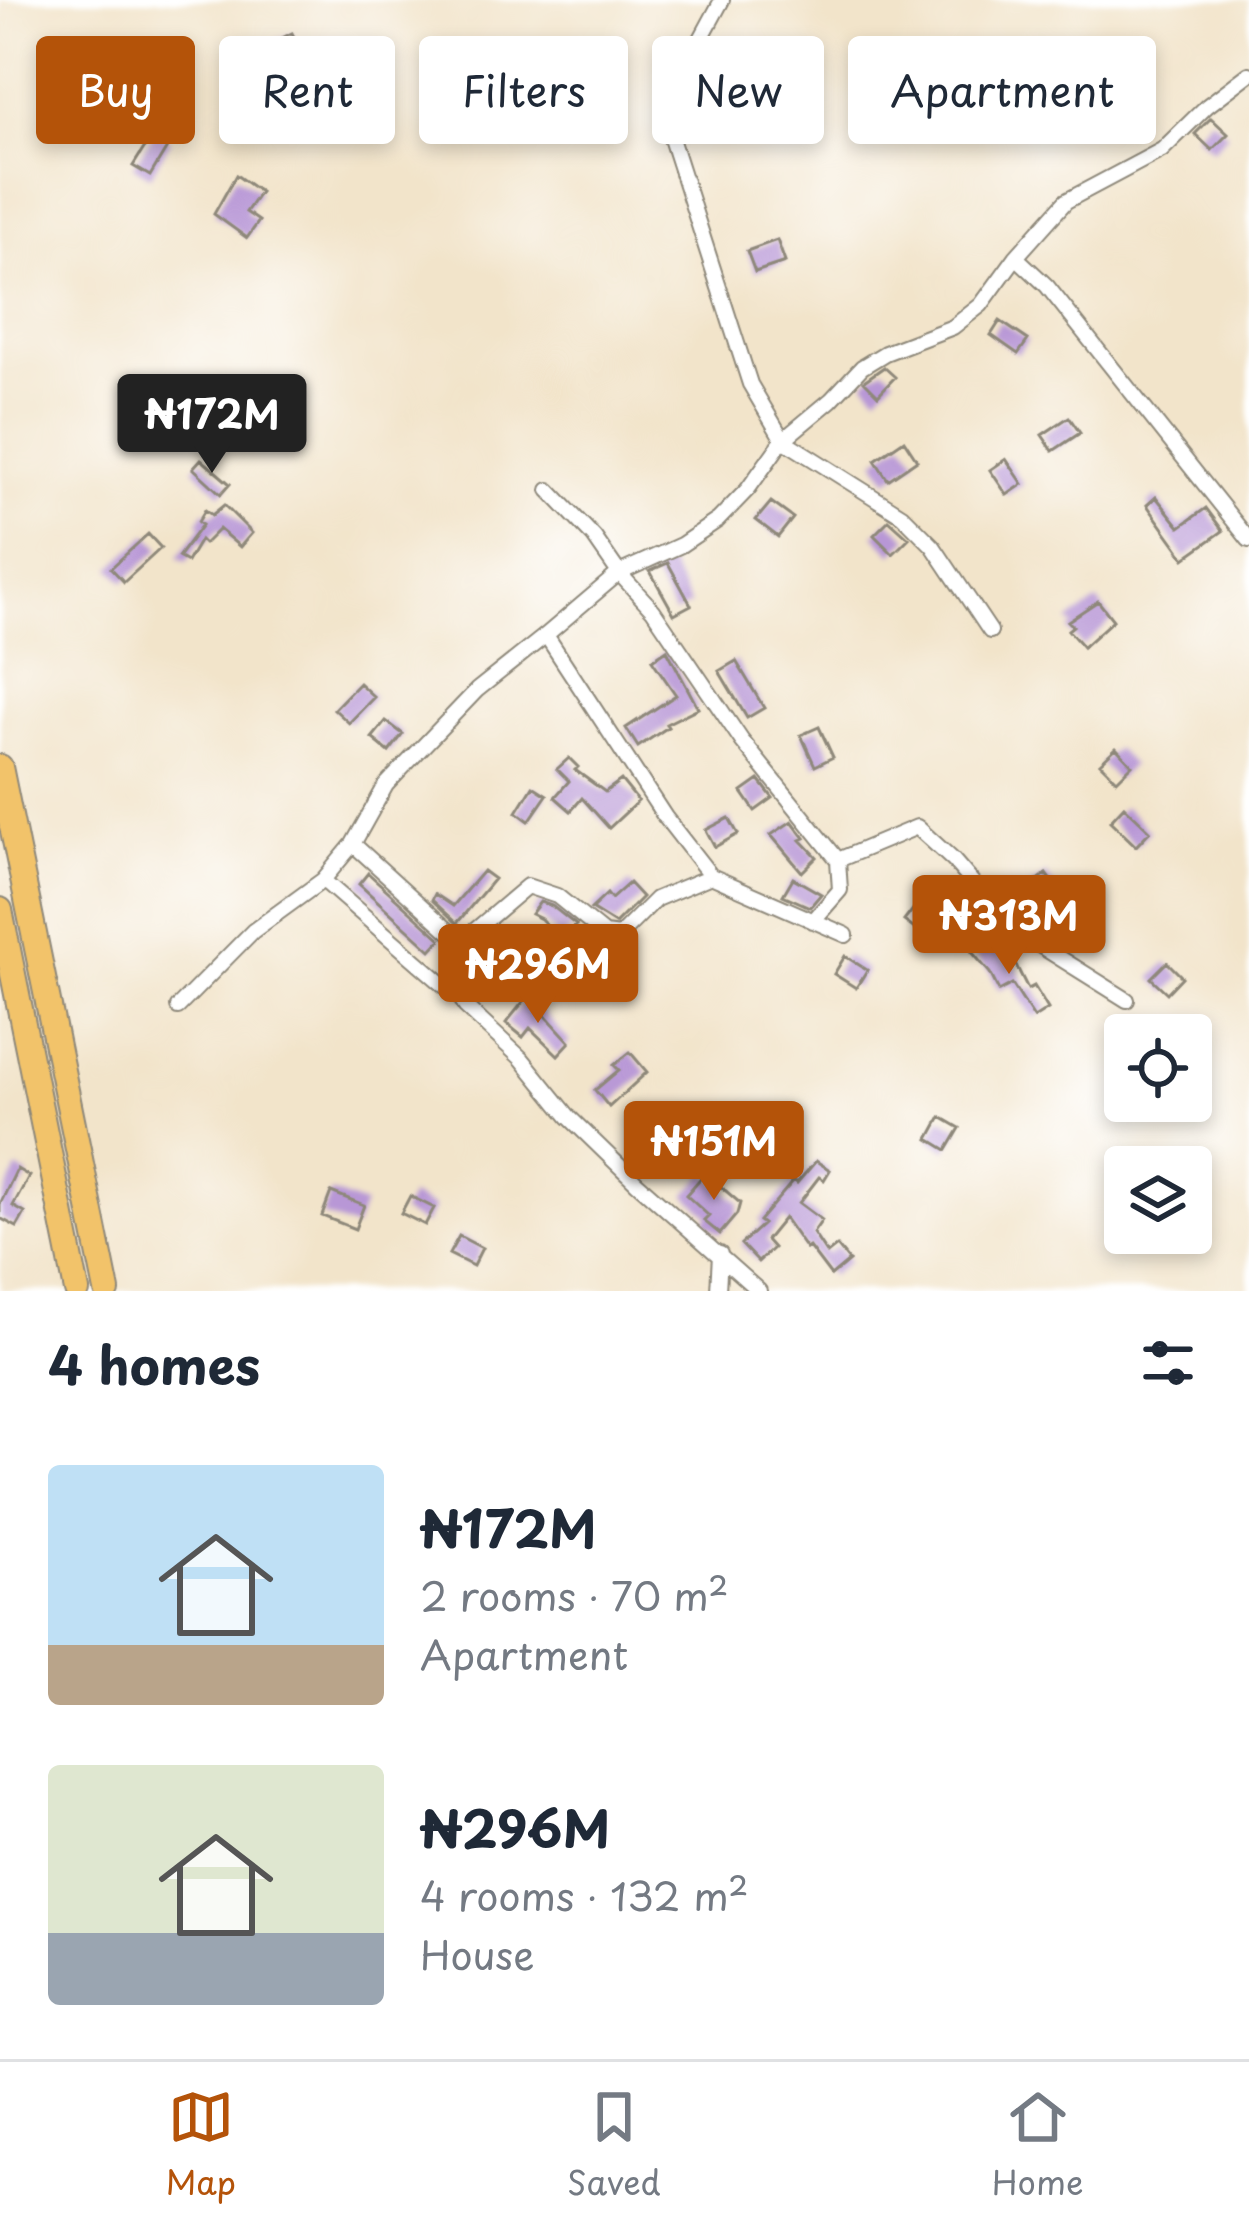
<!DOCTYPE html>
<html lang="en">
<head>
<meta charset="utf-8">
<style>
	:root { --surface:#fff; --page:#f2f2f3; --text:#1f2937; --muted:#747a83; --line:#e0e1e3; --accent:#b45309 }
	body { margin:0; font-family:"Playpen Sans",sans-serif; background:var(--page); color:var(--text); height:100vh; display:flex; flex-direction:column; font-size:45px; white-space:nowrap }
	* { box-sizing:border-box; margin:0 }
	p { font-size:39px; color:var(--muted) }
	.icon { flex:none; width:66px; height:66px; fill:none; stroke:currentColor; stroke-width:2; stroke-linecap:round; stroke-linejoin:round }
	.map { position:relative; height:1291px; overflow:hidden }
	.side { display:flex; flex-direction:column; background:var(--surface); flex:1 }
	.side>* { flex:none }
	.hud { position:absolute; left:36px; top:36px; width:1179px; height:108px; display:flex; gap:24px }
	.controls { position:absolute; left:1104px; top:1014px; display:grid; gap:24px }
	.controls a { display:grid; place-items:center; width:108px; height:108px; border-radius:12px; background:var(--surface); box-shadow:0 6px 18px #0003; font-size:60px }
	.price { position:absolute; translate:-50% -102px; padding:0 27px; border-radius:12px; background:var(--accent); color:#fff; font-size:39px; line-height:78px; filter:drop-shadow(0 3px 6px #0008) }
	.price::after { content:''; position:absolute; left:50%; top:72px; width:36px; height:27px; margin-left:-18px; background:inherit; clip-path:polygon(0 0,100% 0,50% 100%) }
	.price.active { background:#222; color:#fff }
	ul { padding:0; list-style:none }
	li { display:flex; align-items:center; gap:36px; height:300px; padding:0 48px }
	li span { display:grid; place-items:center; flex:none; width:336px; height:240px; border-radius:12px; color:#555 }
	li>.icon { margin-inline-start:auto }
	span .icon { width:144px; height:144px; fill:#fffc; stroke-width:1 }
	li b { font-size:51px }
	h2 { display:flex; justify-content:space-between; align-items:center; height:144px; padding:0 48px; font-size:51px }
	.pill { padding:0 42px; border-radius:12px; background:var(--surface); box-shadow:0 6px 18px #0003; font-size:42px; line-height:108px }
	.pill.active { background:var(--accent); color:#fff }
	.menu { display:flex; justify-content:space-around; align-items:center; height:168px; border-top:3px solid var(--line); background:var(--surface); font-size:33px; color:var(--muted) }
	.menu a { display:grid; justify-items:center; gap:6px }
	.menu .active { color:var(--accent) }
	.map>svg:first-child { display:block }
	.building { fill:#b897d6 }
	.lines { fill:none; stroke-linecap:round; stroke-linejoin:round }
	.minor-casing { stroke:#8e887a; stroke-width:18 }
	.trunk-casing { stroke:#8e887a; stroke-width:28 }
	.minor { stroke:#fff; stroke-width:14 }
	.trunk { stroke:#f2c36a; stroke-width:24 }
</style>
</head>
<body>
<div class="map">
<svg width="1249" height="1291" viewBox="0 0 1249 1291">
	<rect width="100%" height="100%" fill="#fff"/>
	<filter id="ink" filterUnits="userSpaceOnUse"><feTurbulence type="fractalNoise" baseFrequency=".00833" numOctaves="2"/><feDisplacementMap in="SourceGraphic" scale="24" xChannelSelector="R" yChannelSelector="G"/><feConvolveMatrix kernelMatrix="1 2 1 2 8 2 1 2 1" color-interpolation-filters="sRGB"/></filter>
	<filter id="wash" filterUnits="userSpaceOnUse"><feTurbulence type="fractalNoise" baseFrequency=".004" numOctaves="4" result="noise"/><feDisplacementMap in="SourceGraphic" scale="48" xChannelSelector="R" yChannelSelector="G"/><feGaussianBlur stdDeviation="2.7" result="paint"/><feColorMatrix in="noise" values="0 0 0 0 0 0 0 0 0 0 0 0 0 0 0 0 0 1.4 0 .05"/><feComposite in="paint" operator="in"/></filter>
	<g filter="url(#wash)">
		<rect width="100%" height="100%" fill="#f2e4ca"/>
		<g id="blocks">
			<!-- building -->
			<path class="building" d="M 292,33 L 306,61 L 310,58 L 324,76 L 302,93 L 270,44 Z
				M 1072,79 L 1084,107 L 1059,117 L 1048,90 Z
				M 1211,118 L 1228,134 L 1212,150 L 1195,134 Z
				M 155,131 L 171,141 L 150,176 L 133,166 Z
				M 236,175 L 260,192 L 246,212 L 259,221 L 247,238 L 214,214 Z
				M 777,240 L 785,262 L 755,272 L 747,251 Z
				M 1000,321 L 1028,340 L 1018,354 L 991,335 Z
				M 884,367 L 895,377 L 878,395 L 864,381 Z
				M 1069,417 L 1080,433 L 1053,451 L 1042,435 Z
				M 904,440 L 917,460 L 888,480 L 875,460 Z
				M 201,459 L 230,484 L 221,494 L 193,468 Z
				M 1006,459 L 1023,484 L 1007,495 L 990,470 Z
				M 1156,497 L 1180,527 L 1206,508 L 1223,531 L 1185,558 L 1147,505 Z
				M 771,502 L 793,518 L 778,537 L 756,520 Z
				M 224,505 L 252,533 L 240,547 L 219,529 L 204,544 L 200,540 L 187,562 L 178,557 L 202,525 L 198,522 L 205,510 L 212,515 Z
				M 889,520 L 909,538 L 893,554 L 874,535 Z
				M 148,534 L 161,548 L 124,582 L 111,568 Z
				M 668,563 L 691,605 L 674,614 L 650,571 Z
				M 1098,601 L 1113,620 L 1083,647 L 1068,630 L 1073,626 L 1068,621 Z
				M 667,650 L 698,708 L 666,724 L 668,727 L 638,747 L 626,728 L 676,695 L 652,660 Z
				M 736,661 L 764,708 L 747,718 L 719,671 Z
				M 359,683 L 374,697 L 349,723 L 334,709 Z
				M 386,721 L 403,734 L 389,752 L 372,738 Z
				M 819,727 L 833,757 L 815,766 L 801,735 Z
				M 1116,748 L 1132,765 L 1117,780 L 1100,763 Z
				M 569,758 L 578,767 L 575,770 L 605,792 L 621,780 L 638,801 L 609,828 L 582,798 L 571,811 L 555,797 L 569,781 L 557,769 Z
				M 759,780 L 773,798 L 755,811 L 742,792 Z
				M 533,786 L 547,795 L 529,821 L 517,812 Z
				M 1124,806 L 1150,831 L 1136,846 L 1110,821 Z
				M 729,818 L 738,834 L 715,847 L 706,830 Z
				M 792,821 L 805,838 L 801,840 L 817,857 L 802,872 L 771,835 Z
				M 483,871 L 494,879 L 457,923 L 432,900 L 435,894 L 453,906 Z
				M 368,873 L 441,939 L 431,950 L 359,884 Z
				M 1046,874 L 1060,893 L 1043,907 L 1028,888 Z
				M 793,878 L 821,894 L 810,907 L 783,895 Z
				M 629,883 L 642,897 L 615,924 L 591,909 L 607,894 L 611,899 Z
				M 540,902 L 552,906 L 576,925 L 560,939 L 541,919 L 531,914 Z
				M 918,903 L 935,917 L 921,934 L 904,921 Z
				M 987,938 L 1009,964 L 1014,961 L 1028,989 L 1034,986 L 1048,1009 L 1034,1018 L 1012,984 L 999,991 L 990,973 L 972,952 Z
				M 845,956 L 867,970 L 856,988 L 834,974 Z
				M 1167,962 L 1182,977 L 1167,993 L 1151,978 Z
				M 528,996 L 570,1042 L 558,1055 L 530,1028 L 523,1037 L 506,1023 Z
				M 630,1052 L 647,1072 L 609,1107 L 595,1090 L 619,1070 L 614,1065 Z
				M 941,1117 L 960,1128 L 947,1150 L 929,1139 Z
				M 652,1123 L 670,1141 L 676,1132 L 698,1149 L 684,1166 L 643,1132 Z
				M 816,1161 L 830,1170 L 824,1180 L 819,1177 L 799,1203 L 822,1220 L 813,1233 L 827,1254 L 837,1246 L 849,1261 L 831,1276 L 809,1247 L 806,1249 L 784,1218 L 766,1240 L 773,1248 L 758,1262 L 741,1244 L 763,1224 L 759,1221 L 794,1180 L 797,1183 Z
				M 17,1169 L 29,1176 L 13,1206 L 25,1213 L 17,1227 L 0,1218 L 0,1204 Z
				M 705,1173 L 740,1203 L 737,1214 L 720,1234 L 704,1221 L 709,1216 L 686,1195 Z
				M 331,1192 L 364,1205 L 355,1229 L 322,1216 Z
				M 410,1196 L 434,1208 L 425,1225 L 401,1213 Z
				M 459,1236 L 482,1248 L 473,1266 L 449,1254 Z"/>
		</g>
	</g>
	<g filter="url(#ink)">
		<use href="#blocks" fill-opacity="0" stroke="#8e887a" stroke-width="3"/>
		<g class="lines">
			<defs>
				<path id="minor" d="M 722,0 L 670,96 L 668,129 L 750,384 L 783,440 L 902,515 L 933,546 L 990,631
					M 1016,257 L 1047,286 L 1249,540
					M 549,490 L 594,537 L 619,573 L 681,545 L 718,520 L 748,489 L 783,440 L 831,400 L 862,367 L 885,353 L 953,327 L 981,305 L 1016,257 L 1066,201 L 1162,150 L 1207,106 L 1249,74
					M 546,635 L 619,573 L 653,610 L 742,741 L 838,860 L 840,890 L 813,921
					M 353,844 L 461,942 L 465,1006 L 522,1059 L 569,1117 L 637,1183 L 759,1291
					M 838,860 L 917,827 L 953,860 L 1012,928 L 1127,1000
					M 323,880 L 446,987 L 456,990 L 463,1002
					M 461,942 L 527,886 L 557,896 L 604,934 L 619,936 L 656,899 L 711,876
					M 178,1007 L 253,931 L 323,880 L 353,844 L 386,785 L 477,690 L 546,635 L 665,817 L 711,876 L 846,935
					M 718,1291 L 720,1254"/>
				<path id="trunk" d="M 0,767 L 107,1291
					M 0,910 L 77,1291"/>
			</defs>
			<!-- minor casing -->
			<use href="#minor" class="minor-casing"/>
			<!-- trunk casing -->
			<use href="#trunk" class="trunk-casing"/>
			<!-- minor -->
			<use href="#minor" class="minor"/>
			<!-- trunk -->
			<use href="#trunk" class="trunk"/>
		</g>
	</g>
</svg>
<div class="controls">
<a><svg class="icon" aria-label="locate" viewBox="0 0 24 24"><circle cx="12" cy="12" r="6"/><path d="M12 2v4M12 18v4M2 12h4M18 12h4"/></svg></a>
<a><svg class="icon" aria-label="layers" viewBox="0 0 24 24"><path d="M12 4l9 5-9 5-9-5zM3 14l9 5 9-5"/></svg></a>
</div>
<b class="price active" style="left:212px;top:476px">₦172M</b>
<b class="price" style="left:1009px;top:977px">₦313M</b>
<b class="price" style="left:538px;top:1026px">₦296M</b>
<b class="price" style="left:714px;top:1203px">₦151M</b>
<div class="hud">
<a class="pill active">Buy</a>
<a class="pill">Rent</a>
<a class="pill">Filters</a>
<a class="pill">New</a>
<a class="pill">Apartment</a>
</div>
</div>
<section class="side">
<h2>4 homes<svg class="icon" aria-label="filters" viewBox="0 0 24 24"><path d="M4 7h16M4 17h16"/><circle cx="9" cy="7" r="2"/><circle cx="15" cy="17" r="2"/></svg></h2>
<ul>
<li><span style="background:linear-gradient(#bfe0f5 75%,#b9a48a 0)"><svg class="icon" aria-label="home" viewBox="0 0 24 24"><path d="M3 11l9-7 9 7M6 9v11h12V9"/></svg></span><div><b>₦172M</b><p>2 rooms · 70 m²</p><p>Apartment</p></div></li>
<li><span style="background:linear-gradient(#dfe7d0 70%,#9aa5b1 0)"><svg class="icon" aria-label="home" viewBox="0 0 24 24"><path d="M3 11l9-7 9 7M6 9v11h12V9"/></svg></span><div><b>₦296M</b><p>4 rooms · 132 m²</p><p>House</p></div></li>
</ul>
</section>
<nav class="menu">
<a class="active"><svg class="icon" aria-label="map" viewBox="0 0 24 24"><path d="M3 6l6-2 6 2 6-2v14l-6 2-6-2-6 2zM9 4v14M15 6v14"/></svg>Map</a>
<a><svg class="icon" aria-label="saved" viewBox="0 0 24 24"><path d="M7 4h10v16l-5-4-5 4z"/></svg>Saved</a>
<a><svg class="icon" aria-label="home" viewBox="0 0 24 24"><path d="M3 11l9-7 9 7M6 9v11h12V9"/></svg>Home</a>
</nav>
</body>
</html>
